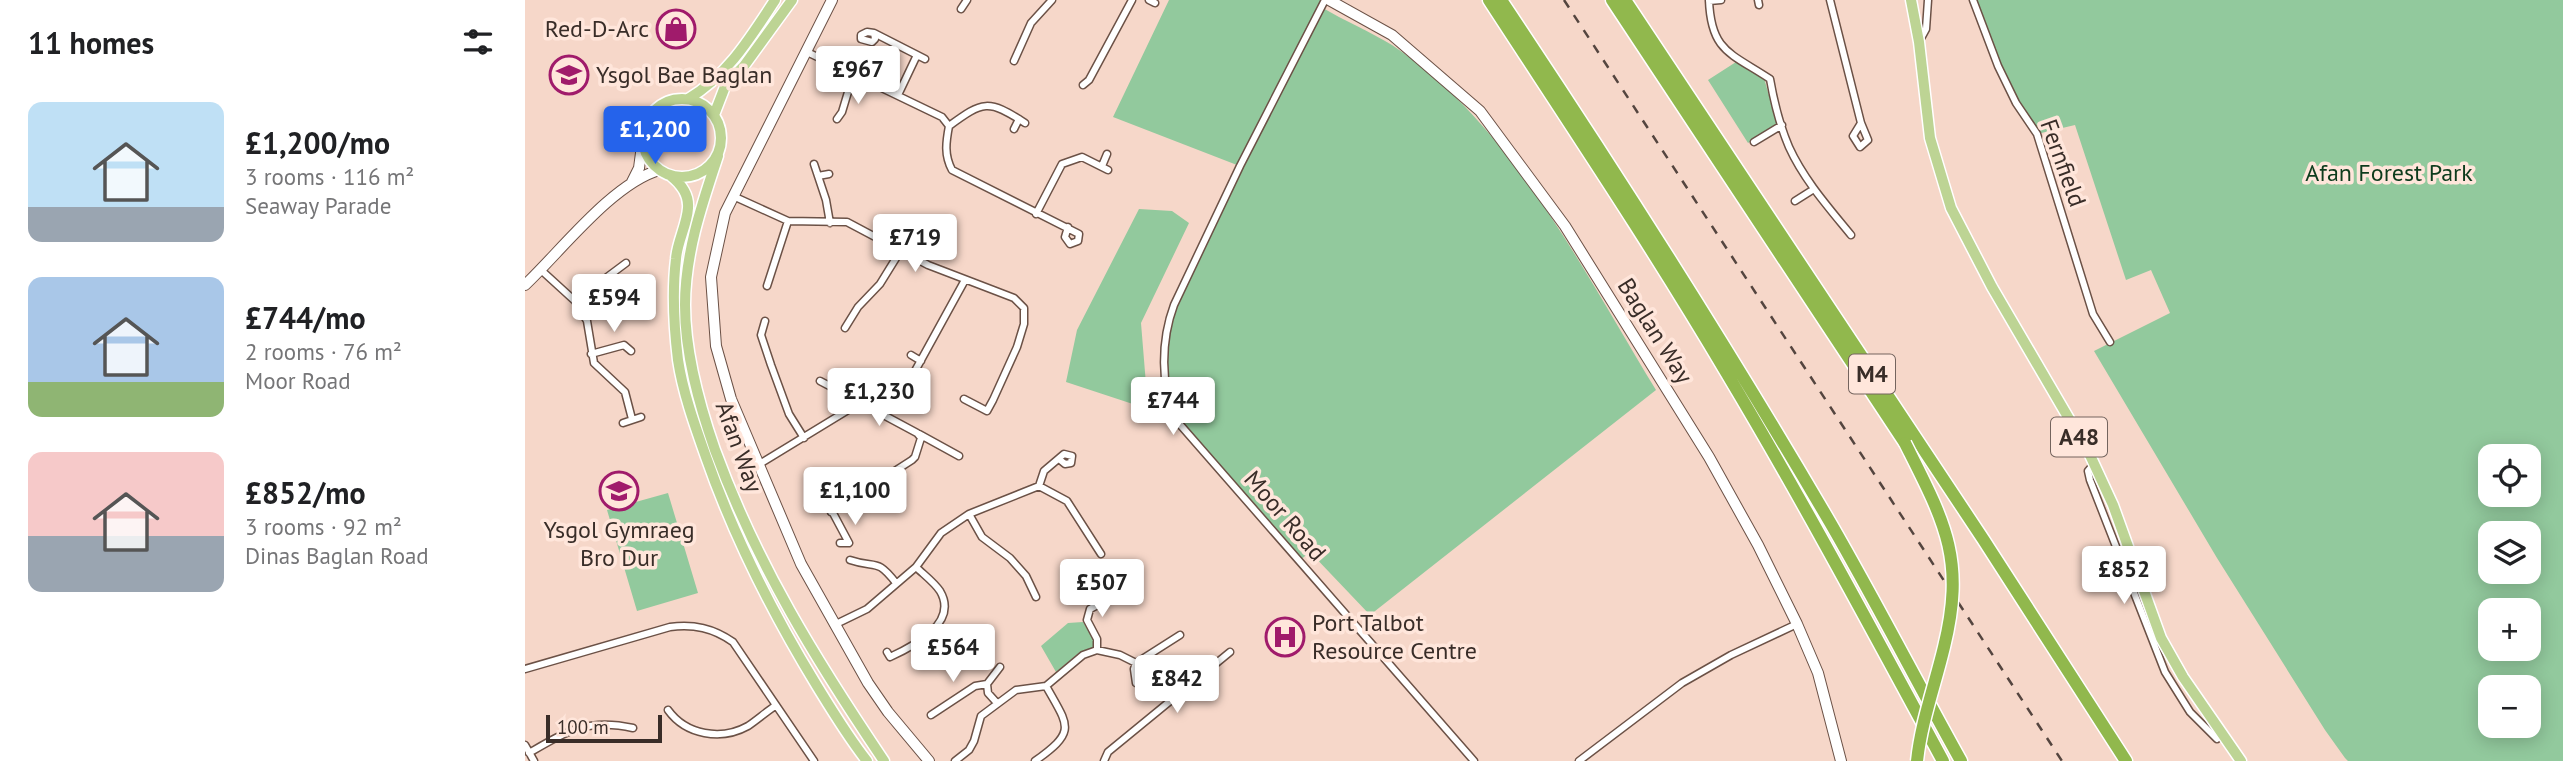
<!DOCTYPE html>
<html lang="en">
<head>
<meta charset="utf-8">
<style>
	:root { --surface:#fff; --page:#f6f6f6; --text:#202124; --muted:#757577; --accent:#2563eb }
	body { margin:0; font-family:"PT Sans",sans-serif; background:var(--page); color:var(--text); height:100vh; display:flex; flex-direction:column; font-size:26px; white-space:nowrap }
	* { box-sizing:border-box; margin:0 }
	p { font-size:23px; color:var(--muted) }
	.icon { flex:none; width:38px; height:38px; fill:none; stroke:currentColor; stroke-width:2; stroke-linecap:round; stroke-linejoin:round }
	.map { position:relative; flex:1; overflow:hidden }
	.side { display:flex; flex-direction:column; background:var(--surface); width:525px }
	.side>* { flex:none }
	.controls { position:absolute; left:1953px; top:444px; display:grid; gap:14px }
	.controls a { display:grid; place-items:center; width:63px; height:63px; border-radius:14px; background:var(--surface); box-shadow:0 4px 18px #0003; font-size:35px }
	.scale { position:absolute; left:21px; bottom:18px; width:116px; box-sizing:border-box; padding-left:7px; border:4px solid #392d28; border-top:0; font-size:19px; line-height:24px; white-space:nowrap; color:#392d28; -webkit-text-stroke:5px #ffe6db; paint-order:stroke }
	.price { position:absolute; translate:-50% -60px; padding:0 16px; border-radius:7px; background:#fff; color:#222; font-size:23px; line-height:46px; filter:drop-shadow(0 2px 4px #0008) }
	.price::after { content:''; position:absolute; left:50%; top:42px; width:21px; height:16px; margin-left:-10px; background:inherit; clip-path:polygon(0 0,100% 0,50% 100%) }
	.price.on { background:var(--accent); color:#fff }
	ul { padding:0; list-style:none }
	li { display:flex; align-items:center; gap:21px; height:175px; padding:0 28px }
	li span { display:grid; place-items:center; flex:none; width:196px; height:140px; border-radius:14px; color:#555 }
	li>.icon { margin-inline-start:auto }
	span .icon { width:84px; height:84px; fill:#fffc; stroke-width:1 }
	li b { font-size:30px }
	h2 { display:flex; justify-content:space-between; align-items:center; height:84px; padding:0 28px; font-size:30px }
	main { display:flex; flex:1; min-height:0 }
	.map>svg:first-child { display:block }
	.green { fill:#92c99d; fill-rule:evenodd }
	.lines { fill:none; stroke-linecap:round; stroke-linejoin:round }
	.street-casing { stroke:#6b5146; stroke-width:9 }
	.secondary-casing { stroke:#6b5146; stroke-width:12 }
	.primary-casing { stroke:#fff; stroke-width:13 }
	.highway-casing { stroke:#fff; stroke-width:15 }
	.street { stroke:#fff; stroke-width:6 }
	.secondary { stroke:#fff; stroke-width:10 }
	.primary { stroke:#bdd494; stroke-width:10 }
	.highway { stroke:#91b84d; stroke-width:12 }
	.rail { stroke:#54453f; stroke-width:2.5; stroke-dasharray:9 9; stroke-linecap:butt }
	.highway-bridge-casing { stroke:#fff; stroke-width:15; stroke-linecap:butt }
	.highway-bridge { stroke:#91b84d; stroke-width:12 }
	.labels { text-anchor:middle; stroke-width:7; stroke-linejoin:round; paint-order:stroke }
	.shield { fill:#ffe6db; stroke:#74645e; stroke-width:2 }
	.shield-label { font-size:23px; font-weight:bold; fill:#392d28 }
	.poi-label { font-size:24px; fill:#392d28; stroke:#ffe6db; text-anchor:start }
	.street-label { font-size:24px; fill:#392d28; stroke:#ffe6db }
	.park-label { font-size:24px; fill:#0d3b1c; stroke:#ffe6db }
</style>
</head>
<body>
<main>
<section class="side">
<h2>11 homes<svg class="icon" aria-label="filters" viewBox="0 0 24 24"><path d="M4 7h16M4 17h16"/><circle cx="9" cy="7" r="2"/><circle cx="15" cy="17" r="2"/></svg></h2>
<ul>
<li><span style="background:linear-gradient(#bfe0f5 75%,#9aa5b1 0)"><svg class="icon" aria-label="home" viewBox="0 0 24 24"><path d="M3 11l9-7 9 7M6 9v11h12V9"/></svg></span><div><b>£1,200/mo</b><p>3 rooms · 116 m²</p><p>Seaway Parade</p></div></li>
<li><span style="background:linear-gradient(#a9c7e8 75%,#8fb573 0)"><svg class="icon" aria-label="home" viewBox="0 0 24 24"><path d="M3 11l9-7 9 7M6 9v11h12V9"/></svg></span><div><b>£744/mo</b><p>2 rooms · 76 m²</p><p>Moor Road</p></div></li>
<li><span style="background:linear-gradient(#f6c9c9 60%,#9aa5b1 0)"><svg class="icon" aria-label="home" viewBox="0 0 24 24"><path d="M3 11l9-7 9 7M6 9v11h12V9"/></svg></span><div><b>£852/mo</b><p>3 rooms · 92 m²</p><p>Dinas Baglan Road</p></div></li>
</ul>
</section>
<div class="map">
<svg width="2038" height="761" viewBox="0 0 2038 761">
	<rect width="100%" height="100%" fill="#f6d7c9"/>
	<!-- green -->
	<path class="green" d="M 644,0 L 796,0 L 712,165 L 588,117 Z
		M 1449,0 L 2038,0 L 2038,761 L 1823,761 L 1820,758 L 1800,730 L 1692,558 L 1569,351 L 1645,313 L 1626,270 L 1601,280 L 1550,125 L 1512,134 C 1484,92 1465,48 1449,0 ZM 1965,457 L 2004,457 L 2004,495 L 1965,495 ZM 1965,534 L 2004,534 L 2004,572 L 1965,572 ZM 1965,611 L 2004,611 L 2004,649 L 1965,649 ZM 1965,688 L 2004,688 L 2004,726 L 1965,726 Z
		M 796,7 C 820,21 844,31 867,45 C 986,124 1058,271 1131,390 L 845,615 L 785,552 L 774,561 L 651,420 C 636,383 641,343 649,304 Z
		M 1211,62 L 1239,78 L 1252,124 L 1223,143 L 1183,80 Z
		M 614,209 L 647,211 L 664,223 L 616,323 L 623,409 L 541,382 L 552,330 Z
		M 143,493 L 173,593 L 112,611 L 82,510 Z
		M 558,622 L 568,639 L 568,648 L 555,652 L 531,672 L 516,646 L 543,623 Z"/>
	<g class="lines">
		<defs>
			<path id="street" d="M 624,0 L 630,3
				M 800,0 L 715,166 L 649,305 C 636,340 635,386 651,420 L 949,761
				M 1184,0 C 1186,52 1206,53 1245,79 C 1249,102 1255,126 1264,147 C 1279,180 1304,208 1326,235
				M 1233,0 L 1234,5
				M 1305,0 L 1336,123 L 1343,140 L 1335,147 L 1328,136 L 1336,123
				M 1448,0 L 1473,66 L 1491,103 L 1512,134 L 1568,314 L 1585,342
				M 1184,1 L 1196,0
				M 436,9 L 442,0
				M 349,33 L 350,39 L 347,42 L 336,39 L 336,35 L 342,32 L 349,33 L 400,59
				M 1395,40 L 1401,29 L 1403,0
				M 282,52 L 417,117 L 424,126 C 421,142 419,155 427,170 L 554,234 L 553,241 L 545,244 L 540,237 L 543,227
				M 489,61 L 506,23 L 527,0
				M 558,85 L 564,80 L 607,0
				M 373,95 L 392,55
				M 312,119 L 317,112 L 323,92 L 333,78
				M 424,126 C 458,101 463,99 500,123
				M 489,129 L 494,119
				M 1229,142 L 1257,125
				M 289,164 L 301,200 L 305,223
				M 577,166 L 582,154
				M 293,176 L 304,174
				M 208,196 L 263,221 L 322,222 L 403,265 L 489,298 L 499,308 L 499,324 L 492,347 L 468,400 L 462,411 L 439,399
				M 1270,201 L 1289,189
				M 511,214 L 537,164 L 557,157 L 583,170
				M 16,270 L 50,301 L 62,321 L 69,363 L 100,392 L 107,419
				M 242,286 L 263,221
				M 50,301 L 101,263
				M 240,321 L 236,335 L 246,365 L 264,414 L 279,438
				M 320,328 L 333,307 L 355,284 L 376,250
				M 66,354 L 99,345 L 106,351
				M 386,355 L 396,361
				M 390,371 L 440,280
				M 295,381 L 337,403
				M 98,423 L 116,417
				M 394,434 L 434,456
				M 1569,464 L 1563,471 L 1565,480 L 1640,672 L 1665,712 L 1692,739
				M 233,465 L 333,404 L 338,404 L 392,433 L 396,438 L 390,457 L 387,460 L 306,512
				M 296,479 L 292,483 L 324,543 L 315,543
				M 514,486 L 519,471 L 539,454 L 547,456 L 546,463 L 540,464 L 534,459
				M 444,514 L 457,537 L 485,558 L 501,576 L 511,597
				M 325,560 C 351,569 351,557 371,583
				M 309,625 L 342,609 L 391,567 L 416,533 L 444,514 L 514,486 L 542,501 L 576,554
				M 572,650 L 572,639 L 562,620 L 565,609 L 599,591
				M 362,652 L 365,657 C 389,646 434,623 415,591 C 409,582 398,574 391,567
				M 0,669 L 145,627 C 169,624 188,628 208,642 L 289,761
				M 611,683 L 609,669 L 611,663
				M 472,703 L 463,693 L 462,684 L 475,667
				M 143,710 C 161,735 196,741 223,726 C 232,720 241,712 250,706
				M 406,715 L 450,686 L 462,684
				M 0,745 L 9,761
				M 4,753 C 42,731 63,718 108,728
				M 430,761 L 444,750 L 449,741 L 456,716 L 491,690 L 521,686 L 558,655 L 572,650 L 595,655 L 611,663 L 655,635
				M 510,761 C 552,731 544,727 521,686
				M 579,761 L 583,752 L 705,652
				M 1054,761 L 1157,683 L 1206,655 L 1272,624"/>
			<path id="secondary" d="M 307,0 L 200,213 L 186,277 L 191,346 L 206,399 L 276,564 L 343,683 L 363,712 L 404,761
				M 804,0 L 867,35 L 955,111 L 1040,226 L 1184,457 L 1233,545 L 1272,624 L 1293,673 L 1316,761
				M 107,182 L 114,168 L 118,138
				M 0,285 C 36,251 87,184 134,170"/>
			<path id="primary" d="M 1386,0 L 1394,42 L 1405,138 L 1426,208 L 1467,287 L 1564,453 L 1588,505 L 1636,638 L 1658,677 L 1716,761
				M118 138a39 39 0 1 1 78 0a39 39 0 1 1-78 0Z
				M 163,99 C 203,75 225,38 250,0
				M 189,115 L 201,84 L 219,66 L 267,0
				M 193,156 C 177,204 160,253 160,305 C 160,354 174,404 190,450 C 232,565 291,660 359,761
				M 146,176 C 156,184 164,195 163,208 C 162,225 152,242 151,259 C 147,292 149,327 153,360 C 158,393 170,426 181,457 C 209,537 248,614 292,686 C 308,712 323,737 342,761"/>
			<path id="highway" d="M 964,0 C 1044,123 1126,245 1201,372 C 1277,499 1347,630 1418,761
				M 976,0 C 1091,172 1202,346 1306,524 C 1351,602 1392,682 1436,761
				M 1087,0 L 1380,443
				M 1100,0 L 1458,539 L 1601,761"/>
		</defs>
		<!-- street casing -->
		<use href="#street" class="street-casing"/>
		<!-- secondary casing -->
		<use href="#secondary" class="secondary-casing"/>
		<!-- primary casing -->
		<use href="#primary" class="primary-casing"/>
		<!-- highway casing -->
		<use href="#highway" class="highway-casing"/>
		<!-- street -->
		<use href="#street" class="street"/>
		<!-- secondary -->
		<use href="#secondary" class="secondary"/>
		<!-- primary -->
		<use href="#primary" class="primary"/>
		<!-- highway -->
		<use href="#highway" class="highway"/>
		<!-- rail -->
		<path class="rail" d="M 1039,0 L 1537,761"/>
		<defs>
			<path id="highway-bridge" d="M 1380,443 C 1419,521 1441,558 1419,647 C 1410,685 1396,722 1392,761"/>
		</defs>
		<!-- highway-bridge casing -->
		<use href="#highway-bridge" class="highway-bridge-casing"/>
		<!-- highway-bridge -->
		<use href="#highway-bridge" class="highway-bridge"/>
	</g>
	<!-- icons -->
	<defs>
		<symbol id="shop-ring" viewBox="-11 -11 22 22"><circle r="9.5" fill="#ffe6db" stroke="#a01b6b" stroke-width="1.5"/><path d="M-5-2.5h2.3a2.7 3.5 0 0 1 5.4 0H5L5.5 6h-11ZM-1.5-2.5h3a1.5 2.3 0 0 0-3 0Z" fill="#a01b6b"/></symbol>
		<symbol id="school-ring" viewBox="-11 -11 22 22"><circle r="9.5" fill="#ffe6db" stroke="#a01b6b" stroke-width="1.5"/><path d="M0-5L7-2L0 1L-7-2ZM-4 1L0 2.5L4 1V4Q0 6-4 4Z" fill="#a01b6b"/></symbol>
		<symbol id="hospital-ring" viewBox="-11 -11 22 22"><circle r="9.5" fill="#ffe6db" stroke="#a01b6b" stroke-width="1.5"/><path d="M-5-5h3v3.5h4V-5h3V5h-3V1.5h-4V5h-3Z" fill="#a01b6b"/></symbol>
	</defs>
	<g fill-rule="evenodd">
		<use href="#shop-ring" x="129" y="7" width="44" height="44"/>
		<use href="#school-ring" x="22" y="53" width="44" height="44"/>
		<use href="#school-ring" x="72" y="469" width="44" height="44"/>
		<use href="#hospital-ring" x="738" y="615" width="44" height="44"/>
	</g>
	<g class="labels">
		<!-- shield labels -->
		<g class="shield">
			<rect x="1324" y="354.5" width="46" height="39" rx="5"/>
			<rect x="1526" y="417.5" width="56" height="39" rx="5"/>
		</g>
		<g class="shield-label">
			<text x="1347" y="382">M4</text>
			<text x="1554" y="445">A48</text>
		</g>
		<!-- poi labels -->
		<g class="poi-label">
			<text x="124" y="37" text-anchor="end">Red-D-Arc</text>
			<text x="71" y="83">Ysgol Bae Baglan</text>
			<text x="94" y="538" text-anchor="middle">Ysgol Gymraeg<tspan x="94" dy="28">Bro Dur</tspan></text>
			<text x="787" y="631">Port Talbot<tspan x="787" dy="28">Resource Centre</tspan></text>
		</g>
		<!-- street labels -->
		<g class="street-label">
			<text transform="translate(1538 163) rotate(70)" y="8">Fernfield</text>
			<text transform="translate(1130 331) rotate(58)" y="8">Baglan Way</text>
			<text transform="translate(214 447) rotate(70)" y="8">Afan Way</text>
			<text transform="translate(760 516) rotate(49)" y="8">Moor Road</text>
		</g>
		<!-- park labels -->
		<g class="park-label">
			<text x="1864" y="181">Afan Forest Park</text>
		</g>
	</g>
</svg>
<div class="controls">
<a><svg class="icon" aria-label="locate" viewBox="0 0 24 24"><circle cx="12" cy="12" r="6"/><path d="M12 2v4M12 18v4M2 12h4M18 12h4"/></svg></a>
<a><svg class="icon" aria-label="layers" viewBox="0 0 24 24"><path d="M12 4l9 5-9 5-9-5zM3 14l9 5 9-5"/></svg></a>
<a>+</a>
<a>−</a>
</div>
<div class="scale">100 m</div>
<b class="price" style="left:333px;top:106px">£967</b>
<b class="price on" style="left:130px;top:166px">£1,200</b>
<b class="price" style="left:390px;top:274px">£719</b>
<b class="price" style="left:89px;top:334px">£594</b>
<b class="price" style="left:354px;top:428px">£1,230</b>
<b class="price" style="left:648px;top:437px">£744</b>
<b class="price" style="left:330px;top:527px">£1,100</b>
<b class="price" style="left:1599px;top:606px">£852</b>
<b class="price" style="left:577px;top:619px">£507</b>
<b class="price" style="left:428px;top:684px">£564</b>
<b class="price" style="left:652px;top:715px">£842</b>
</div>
</main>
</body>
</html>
